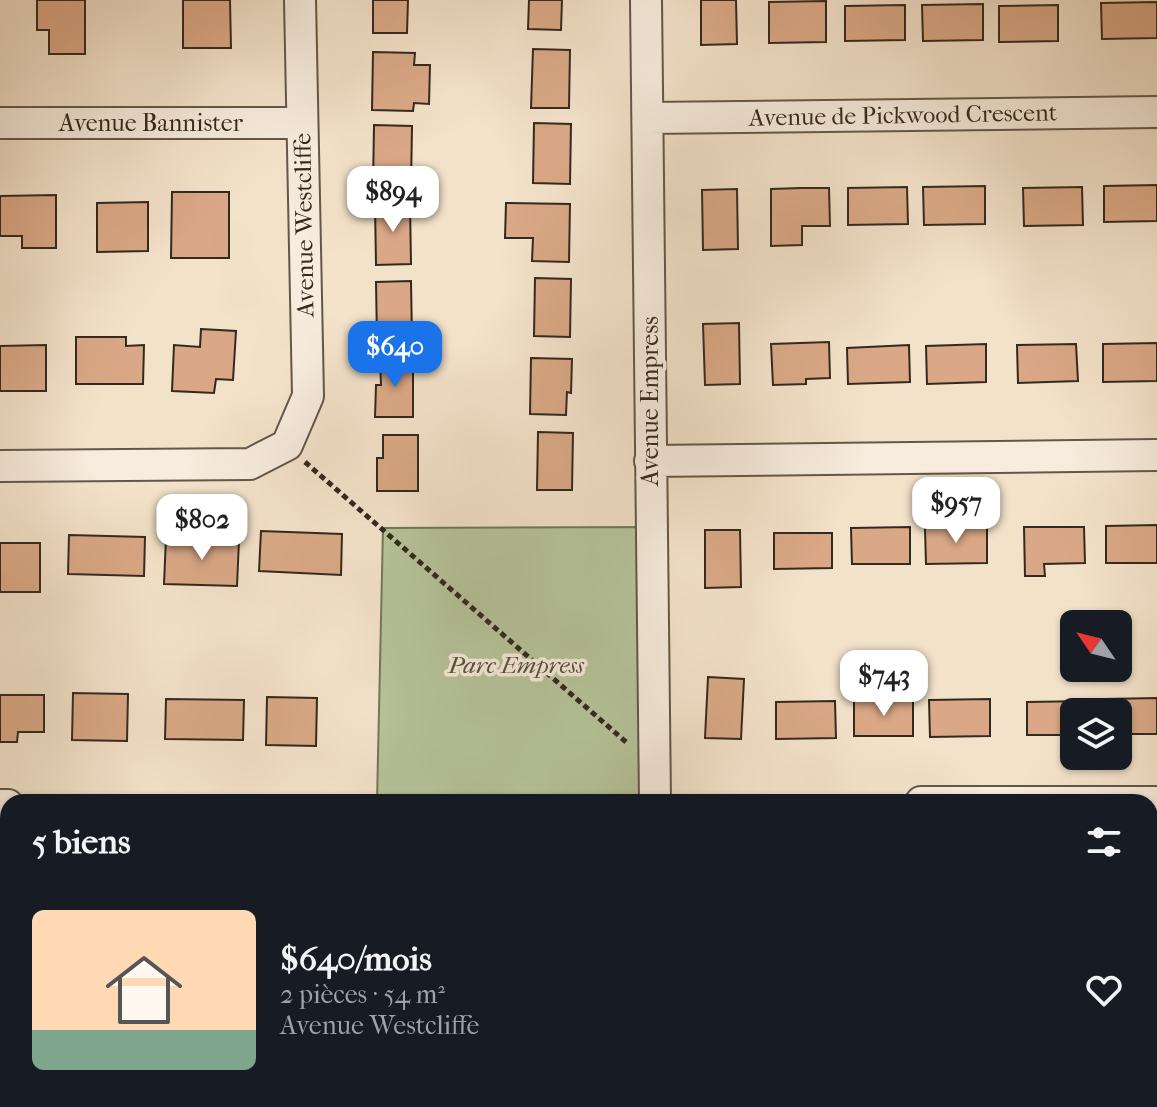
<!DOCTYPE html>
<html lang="fr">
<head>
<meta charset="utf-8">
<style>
	:root { --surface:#171b24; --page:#20242c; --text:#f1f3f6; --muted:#9ea1a6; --line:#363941; --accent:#1a73e8 }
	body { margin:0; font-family:"IM FELL French Canon",serif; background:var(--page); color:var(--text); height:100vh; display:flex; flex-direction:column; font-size:30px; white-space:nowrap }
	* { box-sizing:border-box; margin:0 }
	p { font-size:26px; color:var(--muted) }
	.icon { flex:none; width:44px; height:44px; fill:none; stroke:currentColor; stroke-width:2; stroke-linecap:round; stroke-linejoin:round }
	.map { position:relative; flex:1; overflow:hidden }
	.side { position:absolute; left:0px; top:794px; width:1158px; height:314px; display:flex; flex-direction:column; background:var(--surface); border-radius:24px 24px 0 0; box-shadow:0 2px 6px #0004 }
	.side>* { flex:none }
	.needle { width:52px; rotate:305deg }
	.controls { position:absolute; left:1060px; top:610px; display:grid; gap:16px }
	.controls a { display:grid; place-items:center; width:72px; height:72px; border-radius:12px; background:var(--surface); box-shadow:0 2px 6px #0004; font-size:40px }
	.price { position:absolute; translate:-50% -68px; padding:0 18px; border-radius:16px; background:#fff; color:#222; font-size:26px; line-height:52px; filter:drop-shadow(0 2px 4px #0008) }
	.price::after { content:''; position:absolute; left:50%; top:48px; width:24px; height:18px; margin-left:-12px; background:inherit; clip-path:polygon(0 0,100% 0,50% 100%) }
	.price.selected { background:var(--accent); color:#fff }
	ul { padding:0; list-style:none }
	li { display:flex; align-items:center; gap:24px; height:200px; padding:0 32px }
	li+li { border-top:2px solid var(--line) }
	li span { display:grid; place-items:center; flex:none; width:224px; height:160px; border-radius:12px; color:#555 }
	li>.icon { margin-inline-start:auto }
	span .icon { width:96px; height:96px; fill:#fffc; stroke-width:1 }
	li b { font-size:34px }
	h2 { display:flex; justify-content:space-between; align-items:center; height:96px; padding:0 32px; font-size:34px }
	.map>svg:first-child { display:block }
	.green { fill:#b6c49b; stroke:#74765c; stroke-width:2 }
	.building { fill:#daa886; stroke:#33291e; stroke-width:2 }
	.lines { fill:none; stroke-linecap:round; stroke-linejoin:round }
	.street-casing { stroke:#635749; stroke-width:34 }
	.path { stroke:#33291e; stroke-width:5; stroke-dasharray:6 4; stroke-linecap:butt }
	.street { stroke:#f7ecdd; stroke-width:30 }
	.labels { text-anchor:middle; stroke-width:7; stroke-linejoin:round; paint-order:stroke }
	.street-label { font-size:24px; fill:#33291e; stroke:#f7ecdd }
	.park-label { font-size:24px; font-style:italic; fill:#54503d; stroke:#f7ecdd }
</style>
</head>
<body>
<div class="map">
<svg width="1157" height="1107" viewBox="0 0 1157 1107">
	<rect width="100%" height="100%" fill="#f3e2ca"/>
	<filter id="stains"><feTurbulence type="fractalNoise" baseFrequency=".0025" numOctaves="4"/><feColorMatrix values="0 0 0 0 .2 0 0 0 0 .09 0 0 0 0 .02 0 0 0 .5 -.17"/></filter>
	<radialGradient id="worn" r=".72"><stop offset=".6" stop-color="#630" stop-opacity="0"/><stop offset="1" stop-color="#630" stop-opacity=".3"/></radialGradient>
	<!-- green -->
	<path class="green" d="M 651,527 L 655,802 L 377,802 L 383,528 Z"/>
	<!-- building -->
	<path class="building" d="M 37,0 L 85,0 L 85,54 L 49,54 L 49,30 L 37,30 Z
		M 183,0 L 230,0 L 231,48 L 183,48 Z
		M 373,0 L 408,0 L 407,33 L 373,33 Z
		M 529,0 L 562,0 L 561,30 L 528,29 Z
		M 701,0 L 736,0 L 737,44 L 701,45 Z
		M 826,1 L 826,42 L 769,43 L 769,2 Z
		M 1157,2 L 1157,38 L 1102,39 L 1101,3 Z
		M 983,4 L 983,40 L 923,41 L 922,5 Z
		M 905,5 L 905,40 L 845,41 L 845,6 Z
		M 1058,5 L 1058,41 L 999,42 L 999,6 Z
		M 533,49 L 570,50 L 569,108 L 531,108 Z
		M 373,52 L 415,53 L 414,65 L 430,65 L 429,104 L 414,103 L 413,111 L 372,110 Z
		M 534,123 L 571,124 L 570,184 L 533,183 Z
		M 374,125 L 412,126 L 411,187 L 373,186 Z
		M 1157,185 L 1157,221 L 1104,222 L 1104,186 Z
		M 985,186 L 985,224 L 924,225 L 923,187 Z
		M 907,187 L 908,224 L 848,225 L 848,188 Z
		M 1082,187 L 1083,225 L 1024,226 L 1023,188 Z
		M 801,188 L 829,188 L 830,226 L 802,226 L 802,245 L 771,246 L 771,189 Z
		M 737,189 L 738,249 L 703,250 L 702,190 Z
		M 172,192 L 229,192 L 229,258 L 171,258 Z
		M 56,195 L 56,248 L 22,248 L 22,236 L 0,236 L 0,196 Z
		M 148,202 L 148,251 L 97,252 L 97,203 Z
		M 506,203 L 570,204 L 569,262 L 532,261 L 533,238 L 505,238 Z
		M 375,204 L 410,204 L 411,264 L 376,265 Z
		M 535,278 L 571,279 L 570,337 L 534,336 Z
		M 411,281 L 412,340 L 377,341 L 376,282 Z
		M 739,323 L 740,384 L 705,385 L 703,324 Z
		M 201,329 L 236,331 L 233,380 L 216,379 L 214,393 L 172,391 L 174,345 L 200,347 Z
		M 76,337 L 126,337 L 126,346 L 144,345 L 143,384 L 76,384 Z
		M 829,342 L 830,378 L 806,379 L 806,384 L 773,385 L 771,344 Z
		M 1157,343 L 1157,381 L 1103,382 L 1103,344 Z
		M 986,344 L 986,382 L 927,384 L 926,346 Z
		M 1076,344 L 1078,381 L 1018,383 L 1017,345 Z
		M 46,345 L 46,391 L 0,391 L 0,346 Z
		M 909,345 L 910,382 L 848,384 L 847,348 Z
		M 380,358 L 413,358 L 413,417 L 375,417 L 376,385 L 381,385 Z
		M 531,358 L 572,359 L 571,393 L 567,392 L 566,415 L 530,414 Z
		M 538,432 L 573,433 L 572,490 L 537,490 Z
		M 383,435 L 418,435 L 418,491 L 377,491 L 377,458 L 383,458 Z
		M 1157,525 L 1157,563 L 1106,563 L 1106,526 Z
		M 910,527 L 910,564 L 852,564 L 851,528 Z
		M 987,527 L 987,563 L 926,564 L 925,528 Z
		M 1024,527 L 1084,527 L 1085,563 L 1044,564 L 1045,576 L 1025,576 Z
		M 705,530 L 740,530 L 741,587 L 705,588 Z
		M 261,531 L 342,534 L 341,575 L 259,571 Z
		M 774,533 L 832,533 L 832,568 L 774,569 Z
		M 69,535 L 145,537 L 144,576 L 68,574 Z
		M 166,538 L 239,540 L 237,586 L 164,584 Z
		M 0,543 L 40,543 L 40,592 L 0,592 Z
		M 708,677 L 744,679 L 741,739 L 705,738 Z
		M 73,693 L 128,694 L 127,741 L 72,740 Z
		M 0,695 L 44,695 L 44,732 L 18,732 L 17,742 L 0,742 Z
		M 267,697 L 317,698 L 316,746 L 266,745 Z
		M 1157,698 L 1157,734 L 1118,734 L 1118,712 L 1106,712 L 1106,699 Z
		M 166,699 L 244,700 L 243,740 L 165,739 Z
		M 990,699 L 990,736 L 930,737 L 929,700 Z
		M 913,700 L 913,736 L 854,736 L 854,701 Z
		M 835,701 L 836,738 L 776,739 L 776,702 Z
		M 1087,701 L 1088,712 L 1074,712 L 1074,735 L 1027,735 L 1027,702 Z
		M 1150,860 L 1157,860 L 1157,904 L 1150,904 Z
		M 0,873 L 8,873 L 8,913 L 0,912 Z
		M 0,995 L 8,996 L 8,1035 L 4,1034 L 3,1051 L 0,1050 Z
		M 1150,1017 L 1156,1017 L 1156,1054 L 1150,1054 Z
		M 261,1100 L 299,1100 L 299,1107 L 261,1107 Z"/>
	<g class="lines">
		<defs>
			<path id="street" d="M 646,0 L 655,802
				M 648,118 L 1157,112
				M 0,123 L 302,123
				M 650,461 L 1157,455
				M 0,466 L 250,464 L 287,445 L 308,396 L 300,0
				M 921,802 L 1157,802
				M 0,805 L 8,805
				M 192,1100 L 192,1107
				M 550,1100 L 550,1107"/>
		</defs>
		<!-- street casing -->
		<use href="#street" class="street-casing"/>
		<!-- path -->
		<path class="path" d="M 305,462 L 626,742"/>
		<!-- street -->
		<use href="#street" class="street"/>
	</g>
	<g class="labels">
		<!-- street labels -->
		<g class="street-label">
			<text transform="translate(903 115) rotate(-1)" y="8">Avenue de Pickwood Crescent</text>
			<text x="151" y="131">Avenue Bannister</text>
			<text transform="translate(304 225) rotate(-91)" y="8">Avenue Westcliffe</text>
			<text transform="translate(650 401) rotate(-90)" y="8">Avenue Empress</text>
		</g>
		<!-- park labels -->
		<g class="park-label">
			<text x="516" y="673">Parc Empress</text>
		</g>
	</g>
	<rect width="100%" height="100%" filter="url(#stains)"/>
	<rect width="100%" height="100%" fill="url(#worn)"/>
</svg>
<div class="controls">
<a><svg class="needle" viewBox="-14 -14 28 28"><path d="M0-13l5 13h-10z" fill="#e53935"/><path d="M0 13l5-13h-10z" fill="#9ea1a6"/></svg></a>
<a><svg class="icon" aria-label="layers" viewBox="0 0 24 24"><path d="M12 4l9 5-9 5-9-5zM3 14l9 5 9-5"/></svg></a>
</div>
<b class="price" style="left:393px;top:234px">$894</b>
<b class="price selected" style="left:395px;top:389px">$640</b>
<b class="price" style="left:956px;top:545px">$957</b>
<b class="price" style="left:202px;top:562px">$802</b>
<b class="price" style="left:884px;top:718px">$743</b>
<section class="side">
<h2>5 biens<svg class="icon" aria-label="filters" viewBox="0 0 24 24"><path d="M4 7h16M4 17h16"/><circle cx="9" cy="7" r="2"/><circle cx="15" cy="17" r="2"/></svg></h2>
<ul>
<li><span style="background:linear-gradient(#ffd9b3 75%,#7fa58c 0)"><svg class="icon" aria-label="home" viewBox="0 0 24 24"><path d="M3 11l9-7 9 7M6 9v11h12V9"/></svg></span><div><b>$640/mois</b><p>2 pièces · 54 m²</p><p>Avenue Westcliffe</p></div><svg class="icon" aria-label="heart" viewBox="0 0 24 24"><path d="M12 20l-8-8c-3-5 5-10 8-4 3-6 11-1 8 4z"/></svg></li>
</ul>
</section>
</div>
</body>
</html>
